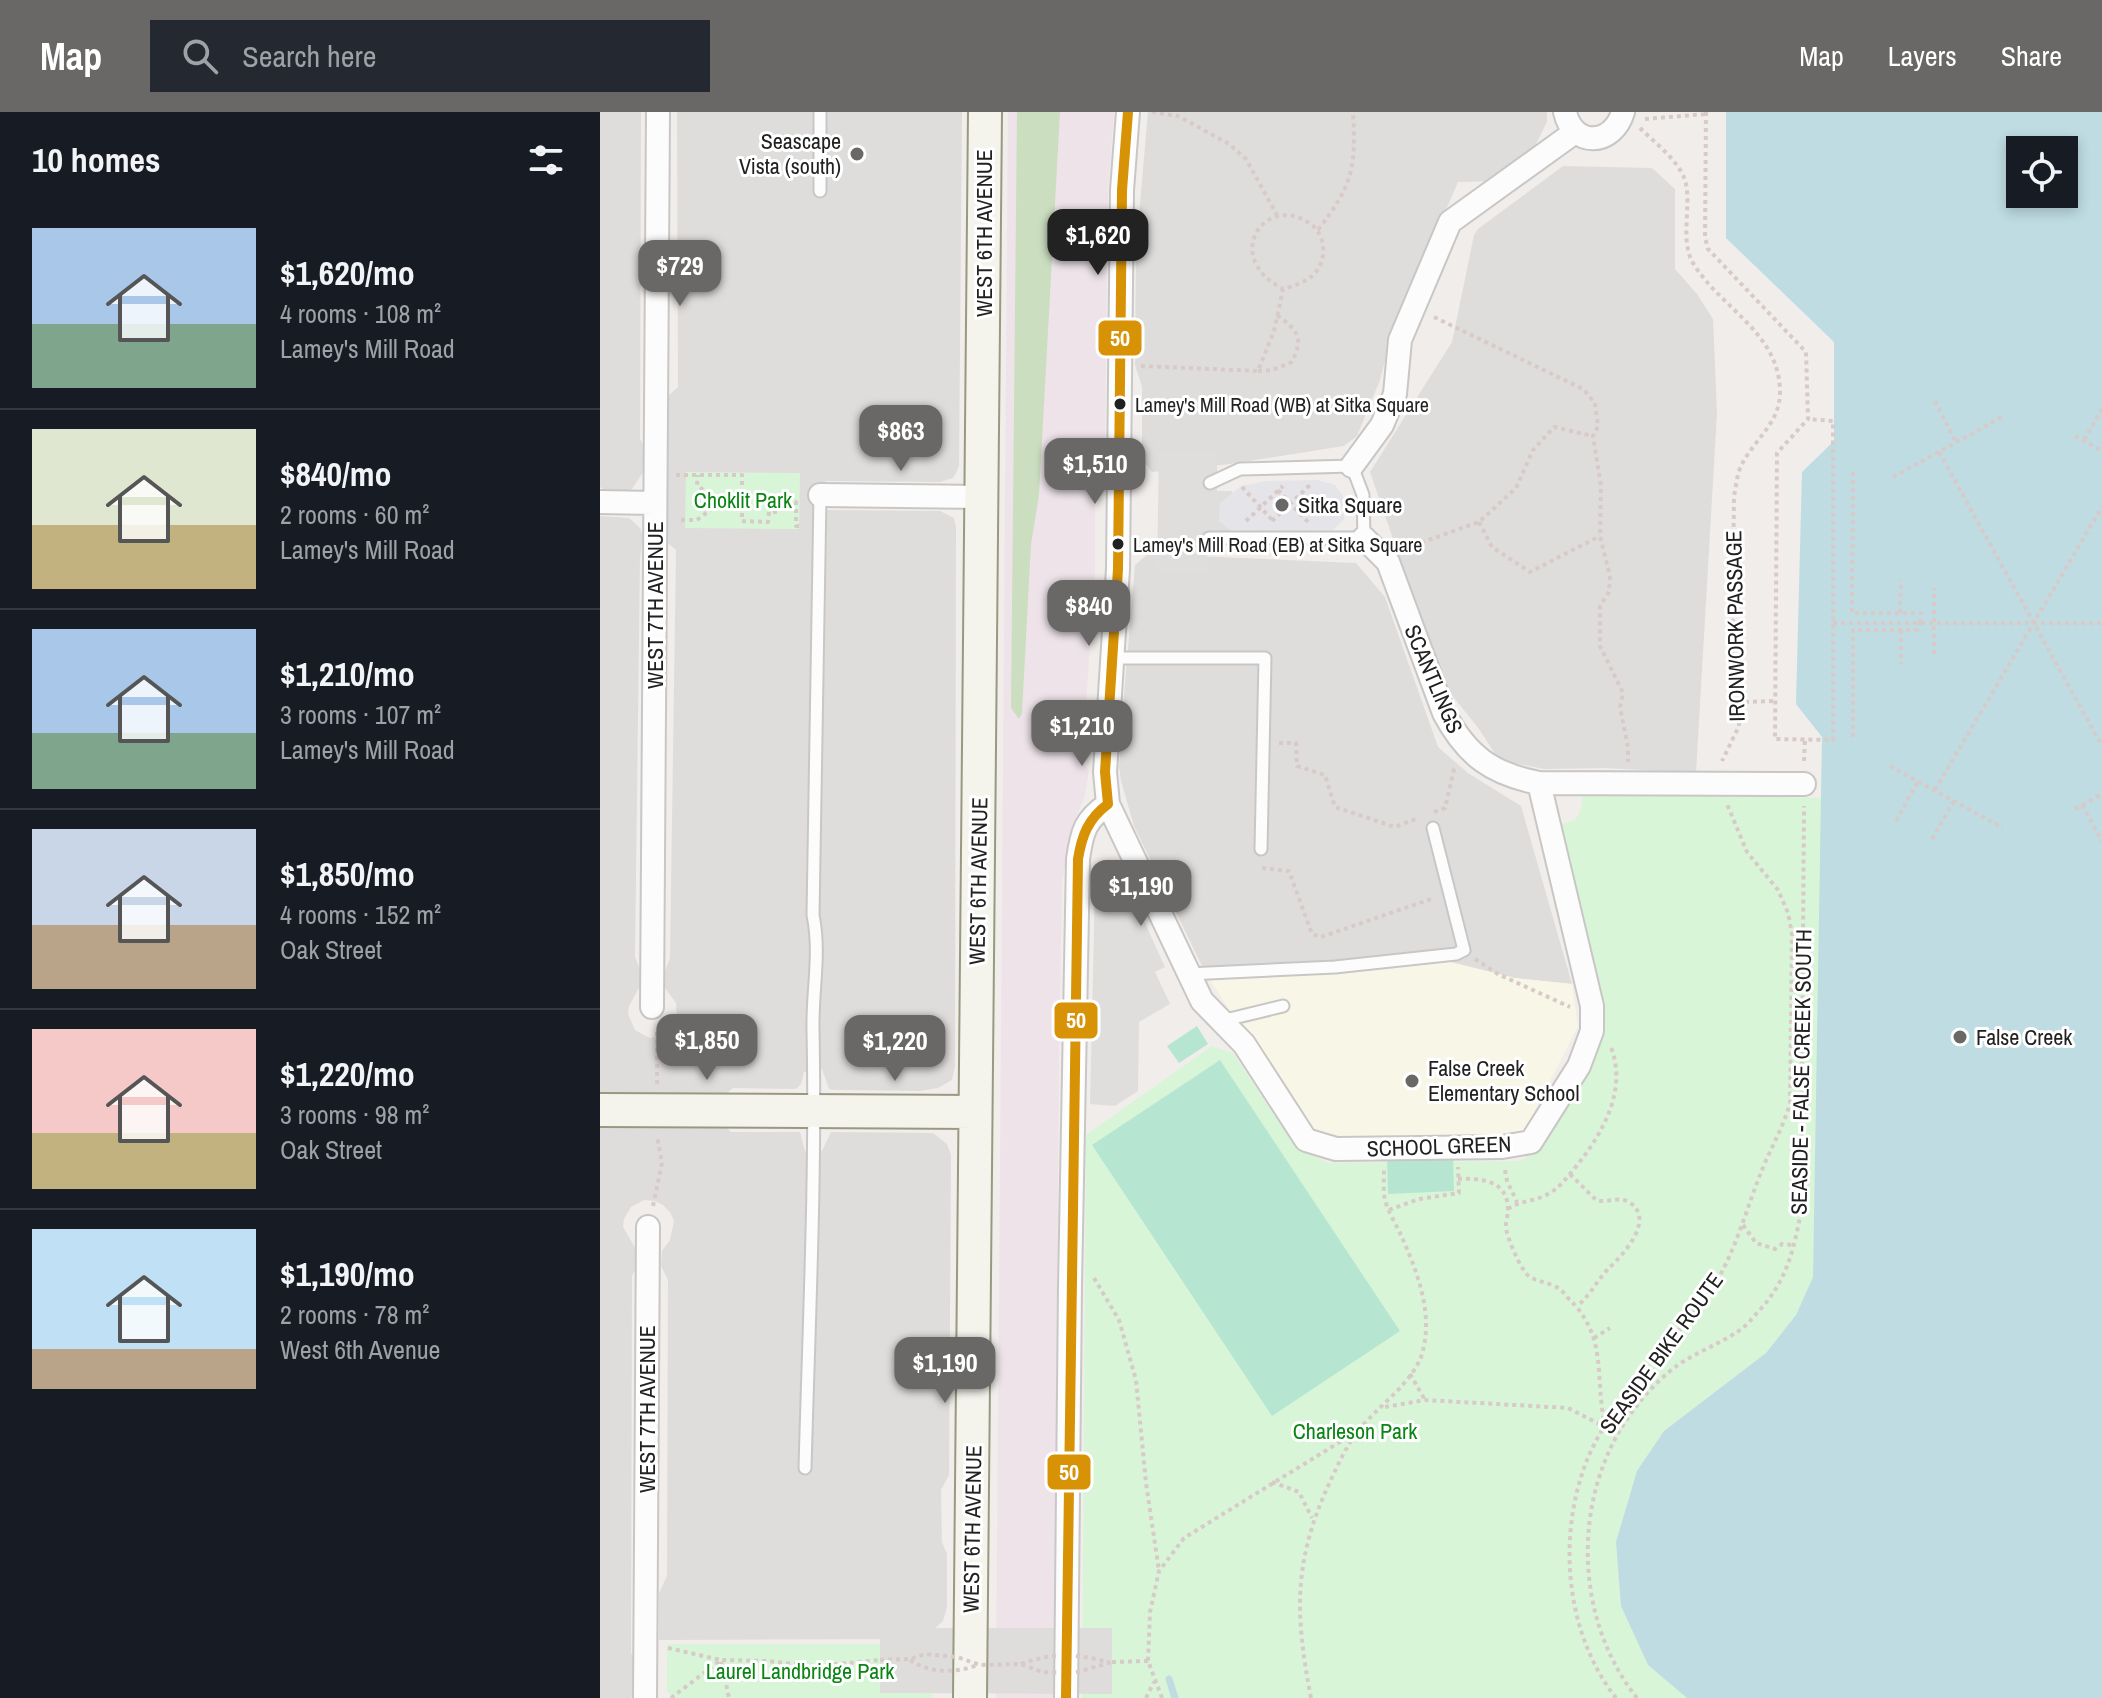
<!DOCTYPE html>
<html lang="en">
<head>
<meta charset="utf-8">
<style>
	:root { --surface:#171b24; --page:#242831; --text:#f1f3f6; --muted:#9ea1a6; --line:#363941; --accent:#696867 }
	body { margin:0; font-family:"Archivo Narrow",sans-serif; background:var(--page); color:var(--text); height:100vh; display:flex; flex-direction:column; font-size:30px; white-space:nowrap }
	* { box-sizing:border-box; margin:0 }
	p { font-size:26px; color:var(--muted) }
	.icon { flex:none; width:44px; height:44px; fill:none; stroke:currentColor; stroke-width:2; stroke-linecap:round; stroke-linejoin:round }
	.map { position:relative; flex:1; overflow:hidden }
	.side { display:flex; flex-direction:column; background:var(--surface); width:600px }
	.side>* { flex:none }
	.fabs { position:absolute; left:1406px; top:24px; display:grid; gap:16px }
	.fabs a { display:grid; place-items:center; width:72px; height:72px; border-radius:0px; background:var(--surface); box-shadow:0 4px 12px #0003; font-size:40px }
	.price { position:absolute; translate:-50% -68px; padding:0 18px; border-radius:16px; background:var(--accent); color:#fff; font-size:26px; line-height:52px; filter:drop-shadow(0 2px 4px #0008) }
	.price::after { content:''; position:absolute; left:50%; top:48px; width:24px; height:18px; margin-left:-12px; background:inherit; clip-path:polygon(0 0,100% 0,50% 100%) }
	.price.active { background:#222; color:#fff }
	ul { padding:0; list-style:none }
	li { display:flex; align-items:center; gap:24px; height:200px; padding:0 32px }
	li+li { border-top:2px solid var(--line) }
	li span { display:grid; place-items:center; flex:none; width:224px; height:160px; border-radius:0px; color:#555 }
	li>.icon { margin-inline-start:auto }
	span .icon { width:96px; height:96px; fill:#fffc; stroke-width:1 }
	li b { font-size:34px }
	h2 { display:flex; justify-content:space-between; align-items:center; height:96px; padding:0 32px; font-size:34px }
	header { display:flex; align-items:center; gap:48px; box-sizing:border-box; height:112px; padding:0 40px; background:var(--accent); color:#fff }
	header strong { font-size:38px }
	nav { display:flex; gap:44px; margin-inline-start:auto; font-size:28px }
	.search { width:560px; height:72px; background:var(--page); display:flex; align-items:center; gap:20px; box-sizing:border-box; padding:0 28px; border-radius:0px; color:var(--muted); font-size:30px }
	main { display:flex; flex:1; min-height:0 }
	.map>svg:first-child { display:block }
	.residential { fill:#dfdddb }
	.industrial { fill:#ede3e9 }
	.education { fill:#f8f7e7 }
	.forest { fill:#cbdec0 }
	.park { fill:#d9f5d8 }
	.pitch { fill:#b6e6d1 }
	.parking { fill:#e0dedd }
	.plaza { fill:#e5e4e9 }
	.water { fill:#bedce2; fill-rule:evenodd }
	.pier { fill:#dedddc }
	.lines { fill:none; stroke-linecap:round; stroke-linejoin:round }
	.stream { stroke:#bedce2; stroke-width:7 }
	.lane-casing { stroke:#c8c7c6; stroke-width:15 }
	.street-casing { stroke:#c8c7c6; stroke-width:26 }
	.secondary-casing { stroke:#999981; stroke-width:36 }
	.path { stroke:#d8cac8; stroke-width:4; stroke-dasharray:4 4; stroke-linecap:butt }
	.lane { stroke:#fdfcfc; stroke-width:11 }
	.street { stroke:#fdfcfc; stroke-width:22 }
	.secondary { stroke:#f4f4ed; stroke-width:32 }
	.path-bridge { stroke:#d8cac8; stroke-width:4; stroke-dasharray:4 4; stroke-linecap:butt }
	.bus-1-casing { stroke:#fff; stroke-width:16 }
	.bus-1 { stroke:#d79205; stroke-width:10 }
	.poi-dot { fill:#696867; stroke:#fff; stroke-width:3 }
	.bus-dot { fill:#212121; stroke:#fff; stroke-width:3 }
	.labels { text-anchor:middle; stroke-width:6; stroke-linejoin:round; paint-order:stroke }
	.bus-label { font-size:20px; fill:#212121; stroke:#fff; text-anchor:start }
	.poi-label { font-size:22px; fill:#212121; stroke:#fff; text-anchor:start }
	.street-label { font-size:22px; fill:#212121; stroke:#fff }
	.park-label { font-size:22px; fill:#0a8413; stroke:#fff }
	.line-badge { stroke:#fff; stroke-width:3 }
	.badge-label { font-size:22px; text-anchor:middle; font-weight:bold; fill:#fff }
</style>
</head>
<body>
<header>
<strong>Map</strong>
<div class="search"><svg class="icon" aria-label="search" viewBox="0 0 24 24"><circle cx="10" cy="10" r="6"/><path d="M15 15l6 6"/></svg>Search here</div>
<nav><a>Map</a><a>Layers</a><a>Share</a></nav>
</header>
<main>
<section class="side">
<h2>10 homes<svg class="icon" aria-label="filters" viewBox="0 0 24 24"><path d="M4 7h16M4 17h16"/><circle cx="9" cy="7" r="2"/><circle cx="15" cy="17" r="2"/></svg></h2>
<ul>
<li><span style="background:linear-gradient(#a9c7e8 60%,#7fa58c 0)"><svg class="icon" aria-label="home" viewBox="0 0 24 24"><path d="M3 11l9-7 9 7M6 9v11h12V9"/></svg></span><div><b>$1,620/mo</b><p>4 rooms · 108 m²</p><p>Lamey's Mill Road</p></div></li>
<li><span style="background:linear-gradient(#dfe7d0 60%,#c2b280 0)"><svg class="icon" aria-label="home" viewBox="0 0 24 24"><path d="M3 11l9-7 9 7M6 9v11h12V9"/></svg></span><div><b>$840/mo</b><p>2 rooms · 60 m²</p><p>Lamey's Mill Road</p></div></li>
<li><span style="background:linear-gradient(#a9c7e8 65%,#7fa58c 0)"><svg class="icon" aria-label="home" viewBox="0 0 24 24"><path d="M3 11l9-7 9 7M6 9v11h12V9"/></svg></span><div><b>$1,210/mo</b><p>3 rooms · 107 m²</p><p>Lamey's Mill Road</p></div></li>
<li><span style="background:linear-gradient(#c9d6e8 60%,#b9a48a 0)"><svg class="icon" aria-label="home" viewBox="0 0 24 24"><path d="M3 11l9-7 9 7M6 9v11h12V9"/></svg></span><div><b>$1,850/mo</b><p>4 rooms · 152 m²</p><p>Oak Street</p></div></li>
<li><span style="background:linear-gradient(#f6c9c9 65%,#c2b280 0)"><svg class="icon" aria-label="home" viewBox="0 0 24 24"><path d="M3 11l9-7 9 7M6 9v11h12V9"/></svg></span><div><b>$1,220/mo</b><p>3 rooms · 98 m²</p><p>Oak Street</p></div></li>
<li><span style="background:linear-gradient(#bfe0f5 75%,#b9a48a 0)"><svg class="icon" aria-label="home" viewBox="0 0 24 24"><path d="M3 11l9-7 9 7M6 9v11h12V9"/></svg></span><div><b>$1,190/mo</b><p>2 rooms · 78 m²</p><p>West 6th Avenue</p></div></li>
</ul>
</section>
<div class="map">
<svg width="1502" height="1586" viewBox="0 0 1502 1586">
	<rect width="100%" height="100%" fill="#f0edea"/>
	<!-- residential -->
	<path class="residential" d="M 0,0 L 41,0 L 40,327 L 44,334 L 44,359 L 32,377 L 22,380 L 6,379 L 0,375 Z
		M 77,0 L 362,0 L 359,354 L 356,361 L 353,366 L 340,370 L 225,369 L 226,398 L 340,399 L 354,406 L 356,415 L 355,954 L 352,968 L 338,976 L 320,979 L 234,978 L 229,977 L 222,957 L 204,960 L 201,972 L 196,977 L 133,976 L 121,986 L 0,983 L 0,404 L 29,406 L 40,416 L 43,425 L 40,446 L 35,845 L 41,860 L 41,872 L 29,894 L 28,902 L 35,918 L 50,926 L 67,922 L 77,908 L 76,891 L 65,876 L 65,859 L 70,846 L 76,438 L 68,431 L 68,284 L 78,275 Z
		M 548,0 L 947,0 L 947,10 L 929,46 L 897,69 L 858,70 L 791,225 L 780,268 L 757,324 L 744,334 L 630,352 L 552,360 L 542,347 L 542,275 L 535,253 L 536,137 Z
		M 963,54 L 1052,56 L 1075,77 L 1075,157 L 1097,182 L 1113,207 L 1117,301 L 1096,661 L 1005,656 L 944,657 L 899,648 L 879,617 L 843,572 L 770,360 L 852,230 L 874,123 L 878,117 Z
		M 548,442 L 756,451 L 785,485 L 838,635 L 868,661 L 921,694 L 972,872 L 915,866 L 605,860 L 534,714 L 521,669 L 519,655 L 524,583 L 535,453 Z
		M 121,1010 L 131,1020 L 200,1020 L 205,1039 L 222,1039 L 231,1020 L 333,1021 L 347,1032 L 351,1043 L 349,1363 L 341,1378 L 342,1430 L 347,1442 L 347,1495 L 343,1509 L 331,1520 L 315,1527 L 59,1528 L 59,1481 L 67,1464 L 68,1168 L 61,1154 L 62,1139 L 70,1128 L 74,1109 L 70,1100 L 63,1093 L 55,1089 L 44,1088 L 31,1095 L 24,1107 L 23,1115 L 37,1139 L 38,1152 L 32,1164 L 31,1541 L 36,1551 L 36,1576 L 31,1586 L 0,1586 L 0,1011 Z"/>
	<!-- industrial -->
	<path class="industrial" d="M 408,0 L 514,0 L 508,77 L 505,332 L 495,383 L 495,457 L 482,650 L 489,658 L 485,683 L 472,716 L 462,770 L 459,946 L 454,1586 L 396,1586 Z"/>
	<!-- education -->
	<path class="education" d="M 831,845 L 915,866 L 972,872 L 978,914 L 921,1026 L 711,1025 L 605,860 Z"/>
	<!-- forest -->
	<path class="forest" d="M 417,0 L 460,0 L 439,383 L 431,432 L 422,601 L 419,607 L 411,596 Z"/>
	<!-- park -->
	<path class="park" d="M 86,360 L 200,361 L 199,417 L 85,416 Z
		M 1028,680 L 1222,686 L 1213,1165 L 1196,1203 L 1166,1241 L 1064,1319 L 1016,1430 L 1021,1494 L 1048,1553 L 1087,1586 L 482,1586 L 486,1023 L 612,934 L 633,941 L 695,1034 L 728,1051 L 921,1049 L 932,1040 L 1000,906 L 1002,881 L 965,756 L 957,714 L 975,708 L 981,697 L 983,682 Z
		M 67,1532 L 332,1532 L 332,1586 L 74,1586 L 67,1579 Z"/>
	<!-- pitch -->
	<path class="pitch" d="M 597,914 L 608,932 L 579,951 L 567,934 Z
		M 620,948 L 800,1219 L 672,1304 L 492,1033 Z
		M 853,1044 L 854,1079 L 788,1082 L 787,1045 Z"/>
	<!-- parking -->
	<path class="parking" d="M 559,339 L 617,340 L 617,379 L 632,379 L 631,429 L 615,429 L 607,443 L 606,461 L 557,460 Z
		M 516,748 L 565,855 L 555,860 L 570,892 L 539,910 L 538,979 L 515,994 L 490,992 L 495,772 L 509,771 L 505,758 Z"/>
	<!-- plaza -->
	<path class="plaza" d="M 717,368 L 735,373 L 744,386 L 744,407 L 733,418 L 634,421 L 619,409 L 620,391 L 641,374 L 667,369 Z"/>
	<!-- water -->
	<path class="water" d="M 1126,0 L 1502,0 L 1502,1586 L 1087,1586 L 1048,1553 L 1021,1494 L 1016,1430 L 1037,1359 L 1064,1319 L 1166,1241 L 1196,1203 L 1213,1165 L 1222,625 L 1196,592 L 1202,360 L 1234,329 L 1234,230 L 1126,126 ZM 1464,38 L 1464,82 L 1420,82 L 1420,38 Z"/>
	<!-- pier -->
	<path class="pier" d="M 280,1516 L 512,1516 L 512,1582 L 280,1581 Z"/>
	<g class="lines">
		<!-- stream -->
		<path class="stream" d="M 569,1567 L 575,1586"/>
		<defs>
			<path id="lane" d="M 220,79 L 220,0
				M 609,426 L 764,426 L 763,383 L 752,354 L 640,357 L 610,371
				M 512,546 L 665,546 L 661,737
				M 588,862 L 735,855 L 856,842 L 864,838 L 833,716
				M 621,909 L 683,894
				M 205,1356 C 209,1210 216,1064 213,918 C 212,879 221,842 213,803 L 220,383"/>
			<path id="street" d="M 528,0 L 522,78 L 518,457 L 505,660 L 508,692 L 602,889 L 644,932 L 706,1028 L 736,1037 L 902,1035 L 931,1030 L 979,954 L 992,919 L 992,894 L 939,671
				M 965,0 C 973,36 1013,34 1023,0
				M 752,354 L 782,313 L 795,282 L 800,228 L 850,110 L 975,20
				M 220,383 L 382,385
				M 0,390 L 55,391
				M 764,426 L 788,450 L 844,601 C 867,644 892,662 939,671 L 1204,672
				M 52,895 L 58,0
				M 45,1586 L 48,1115
				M 466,1586 L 470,1174 L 478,747 C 482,719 485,708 508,692"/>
			<path id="secondary" d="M 0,998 L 375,1000
				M 370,1586 L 385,0"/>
		</defs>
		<!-- lane casing -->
		<use href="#lane" class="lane-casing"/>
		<!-- street casing -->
		<use href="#street" class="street-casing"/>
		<!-- secondary casing -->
		<use href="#secondary" class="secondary-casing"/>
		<!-- path -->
		<path class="path" d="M 552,0 L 578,4 L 629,32 L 646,47 L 677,103
			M 1106,0 L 1105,125 L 1108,137 L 1206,240 L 1208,307 L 1177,341 L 1175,627 L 1233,628 L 1233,309 L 1208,307
			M 1045,7 L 1106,2
			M 1040,16 C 1055,31 1082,51 1086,72 C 1091,97 1080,129 1093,151 C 1120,196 1180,221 1180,280 C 1180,312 1154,327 1141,354 C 1137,363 1136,374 1134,384 L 1132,564 L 1139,589 L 1139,614 L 1122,649
			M 718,118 C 753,72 756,57 753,0
			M 834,205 L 983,277 L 995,291 L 998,314 L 993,324 L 1001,374 L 1000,424 L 1010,464 L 1009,480 L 1000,494 L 1000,534 L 1023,581 L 1020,595 L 1028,635 L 1028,650
			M 541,254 L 658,259 L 674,219 L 683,177 C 703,171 720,165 723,143 C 724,132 721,121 713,114 C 668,77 619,144 683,177
			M 658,259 L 672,258 L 692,250 C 704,225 698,219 677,203
			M 1335,289 L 1356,330
			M 1475,324 L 1502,339
			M 1484,328 L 1502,297
			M 1339,340 L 1502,634
			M 1253,360 L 1252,501 L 1321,501 L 1320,510
			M 76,363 L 142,363 L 142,409 L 168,410 L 169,400 L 179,400 L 179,390 L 196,390 L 196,414 L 202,414
			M 1293,365 L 1402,305
			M 642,375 L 674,410
			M 678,378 L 708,410
			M 81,408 L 97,408 L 110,398 L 110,383 L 97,373 L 98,363
			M 646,409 L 683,374
			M 672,409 L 712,371
			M 879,410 L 892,435 L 930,460 L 1000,424
			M 806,436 L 879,410 L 916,376 L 933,338 L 954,315 L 992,324
			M 1300,501 L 1301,468
			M 1233,511 L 1502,511
			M 1301,518 L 1301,552
			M 1334,542 L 1334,476
			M 1145,590 L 1175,589
			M 1253,625 L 1253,518 L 1317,518 L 1320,510
			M 679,631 L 696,631 L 697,654 L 725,663 L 735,695 L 795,715 L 818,706
			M 1204,649 L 1205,628
			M 1290,654 L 1403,716
			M 1335,678 L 1502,395
			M 1482,693 L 1502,729
			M 1475,697 L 1502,682
			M 834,700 L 845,696 L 855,653
			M 1296,709 L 1318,669
			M 1332,727 L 1354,689
			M 662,756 L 689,759 L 712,822 L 721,825 L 834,786
			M 875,847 L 898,862 L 970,895
			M 57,972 L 57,917
			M 905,1058 L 907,1069 L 917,1090
			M 970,1062 L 996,1088 C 1006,1091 1018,1085 1027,1089 C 1058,1105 1023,1143 1009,1156 C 997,1168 991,1183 977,1194
			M 858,1067 C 881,1066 908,1068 908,1098 C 908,1104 905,1111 906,1117 C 909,1129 916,1146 923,1157 C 930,1170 942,1168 954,1174 C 960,1176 964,1181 968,1186 C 1009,1225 994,1265 1005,1313
			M 53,1094 L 62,1051 L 57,1024
			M 908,1097 C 920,1088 934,1090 948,1082 C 959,1076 966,1067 974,1057 C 1002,1023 1029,977 1010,933
			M 789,1098 L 819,1087 L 859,1081 L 858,1055
			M 1143,1113 L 1156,1131 L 1175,1137 L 1182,1132 L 1194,1133
			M 494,1166 L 519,1208 L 536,1268 L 546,1371 L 559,1459
			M 994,1226 L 1010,1216
			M 810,1262 L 825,1288
			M 785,1295 L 825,1288 L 968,1296 L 1017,1321
			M 672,1370 L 699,1380 L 712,1406
			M 68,1536 L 121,1548 L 129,1586
			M 512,1550 L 548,1549
			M 71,1586 L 121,1548 L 167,1549 L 215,1554 L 280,1548
			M 546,1586 L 554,1570
			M 562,1586 L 548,1549 L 550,1500 L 559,1459 L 584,1426 L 756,1320
			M 711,1586 C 695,1503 693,1450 729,1372 C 737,1355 746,1334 758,1319 C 775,1297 811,1272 821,1245 C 835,1203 817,1159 800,1121 C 795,1111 788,1099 785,1088 C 783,1079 784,1067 784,1058
			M 1016,1586 C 965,1521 957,1424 987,1348 C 997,1324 1012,1301 1027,1280 C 1052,1245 1084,1216 1109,1181 C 1136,1142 1146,1096 1164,1053 C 1173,1032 1184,1013 1190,991 L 1192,822 L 1188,801 L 1178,778 L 1147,740 L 1127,692
			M 1037,1586 C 971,1503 971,1374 1039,1291 C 1049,1278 1065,1262 1078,1253 C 1097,1240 1119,1232 1137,1220 C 1146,1215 1152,1206 1159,1199 C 1187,1168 1193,1140 1201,1100 L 1204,694"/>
		<!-- lane -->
		<use href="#lane" class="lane"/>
		<!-- street -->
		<use href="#street" class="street"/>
		<!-- secondary -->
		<use href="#secondary" class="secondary"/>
		<!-- path-bridge -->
		<path class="path-bridge" d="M 280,1548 L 310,1547 L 325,1542 L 357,1545 L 380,1553 L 421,1552 L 442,1560 L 474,1561 L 512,1550
			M 310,1548 C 331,1562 355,1561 378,1553
			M 421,1552 C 455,1540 475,1542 509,1550"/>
		<defs>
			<path id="bus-1" d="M 508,692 L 505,660 L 518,457 L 522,78 L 528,0
				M 466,1586 L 478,747 C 482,723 488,707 508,692"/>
		</defs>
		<!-- bus-1 casing -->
		<use href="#bus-1" class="bus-1-casing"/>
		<!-- bus-1 -->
		<use href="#bus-1" class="bus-1"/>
	</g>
	<!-- markers -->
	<g class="poi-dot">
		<circle cx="257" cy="42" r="8"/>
		<circle cx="682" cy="393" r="8"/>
		<circle cx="1360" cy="925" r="8"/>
		<circle cx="812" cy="969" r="8"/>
	</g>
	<g class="bus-dot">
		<circle cx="520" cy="292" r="7"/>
		<circle cx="518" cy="432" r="7"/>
	</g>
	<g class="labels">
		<!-- bus labels -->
		<g class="bus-label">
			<text x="535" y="300">Lamey's Mill Road (WB) at Sitka Square</text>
			<text x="533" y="440">Lamey's Mill Road (EB) at Sitka Square</text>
		</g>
		<!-- poi labels -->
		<g class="poi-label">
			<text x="241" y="37" text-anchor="end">Seascape<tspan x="241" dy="25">Vista (south)</tspan></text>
			<text x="698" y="401">Sitka Square</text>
			<text x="1376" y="933">False Creek</text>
			<text x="828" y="964">False Creek<tspan x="828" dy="25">Elementary School</tspan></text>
		</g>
		<!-- street labels -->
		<g class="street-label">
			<text transform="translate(384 121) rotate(-90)" y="8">WEST 6TH AVENUE</text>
			<text transform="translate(55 493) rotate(-90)" y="8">WEST 7TH AVENUE</text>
			<text transform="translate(1135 514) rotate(-91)" y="8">IRONWORK PASSAGE</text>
			<text transform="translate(834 567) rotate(67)" y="8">SCANTLINGS</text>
			<text transform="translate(378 769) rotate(-89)" y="8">WEST 6TH AVENUE</text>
			<text transform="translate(1201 960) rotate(-89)" y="8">SEASIDE - FALSE CREEK SOUTH</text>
			<text transform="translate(839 1034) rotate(-2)" y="8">SCHOOL GREEN</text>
			<text transform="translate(1061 1241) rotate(-54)" y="8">SEASIDE BIKE ROUTE</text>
			<text transform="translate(47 1297) rotate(-90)" y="8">WEST 7TH AVENUE</text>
			<text transform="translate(372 1417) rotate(-89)" y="8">WEST 6TH AVENUE</text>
		</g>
		<!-- park labels -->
		<g class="park-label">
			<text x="143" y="396">Choklit Park</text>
			<text x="755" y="1327">Charleson Park</text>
			<text x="200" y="1567">Laurel Landbridge Park</text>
		</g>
	</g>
	<g class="line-badge">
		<rect x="497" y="207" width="46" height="38" rx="8" fill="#d79205"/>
		<rect x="453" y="889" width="46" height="39" rx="8" fill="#d79205"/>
		<rect x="446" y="1341" width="46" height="38" rx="8" fill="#d79205"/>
	</g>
	<g class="badge-label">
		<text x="520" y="234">50</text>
		<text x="476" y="916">50</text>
		<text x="469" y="1368">50</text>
	</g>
</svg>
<div class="fabs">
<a><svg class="icon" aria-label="locate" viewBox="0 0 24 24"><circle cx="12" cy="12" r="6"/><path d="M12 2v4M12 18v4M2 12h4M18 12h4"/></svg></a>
</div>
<b class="price active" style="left:498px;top:165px">$1,620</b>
<b class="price" style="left:80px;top:196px">$729</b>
<b class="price" style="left:301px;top:361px">$863</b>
<b class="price" style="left:495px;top:394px">$1,510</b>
<b class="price" style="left:489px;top:536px">$840</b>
<b class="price" style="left:482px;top:656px">$1,210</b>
<b class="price" style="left:541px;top:816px">$1,190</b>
<b class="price" style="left:107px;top:970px">$1,850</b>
<b class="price" style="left:295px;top:971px">$1,220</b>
<b class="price" style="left:345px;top:1293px">$1,190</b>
</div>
</main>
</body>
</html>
